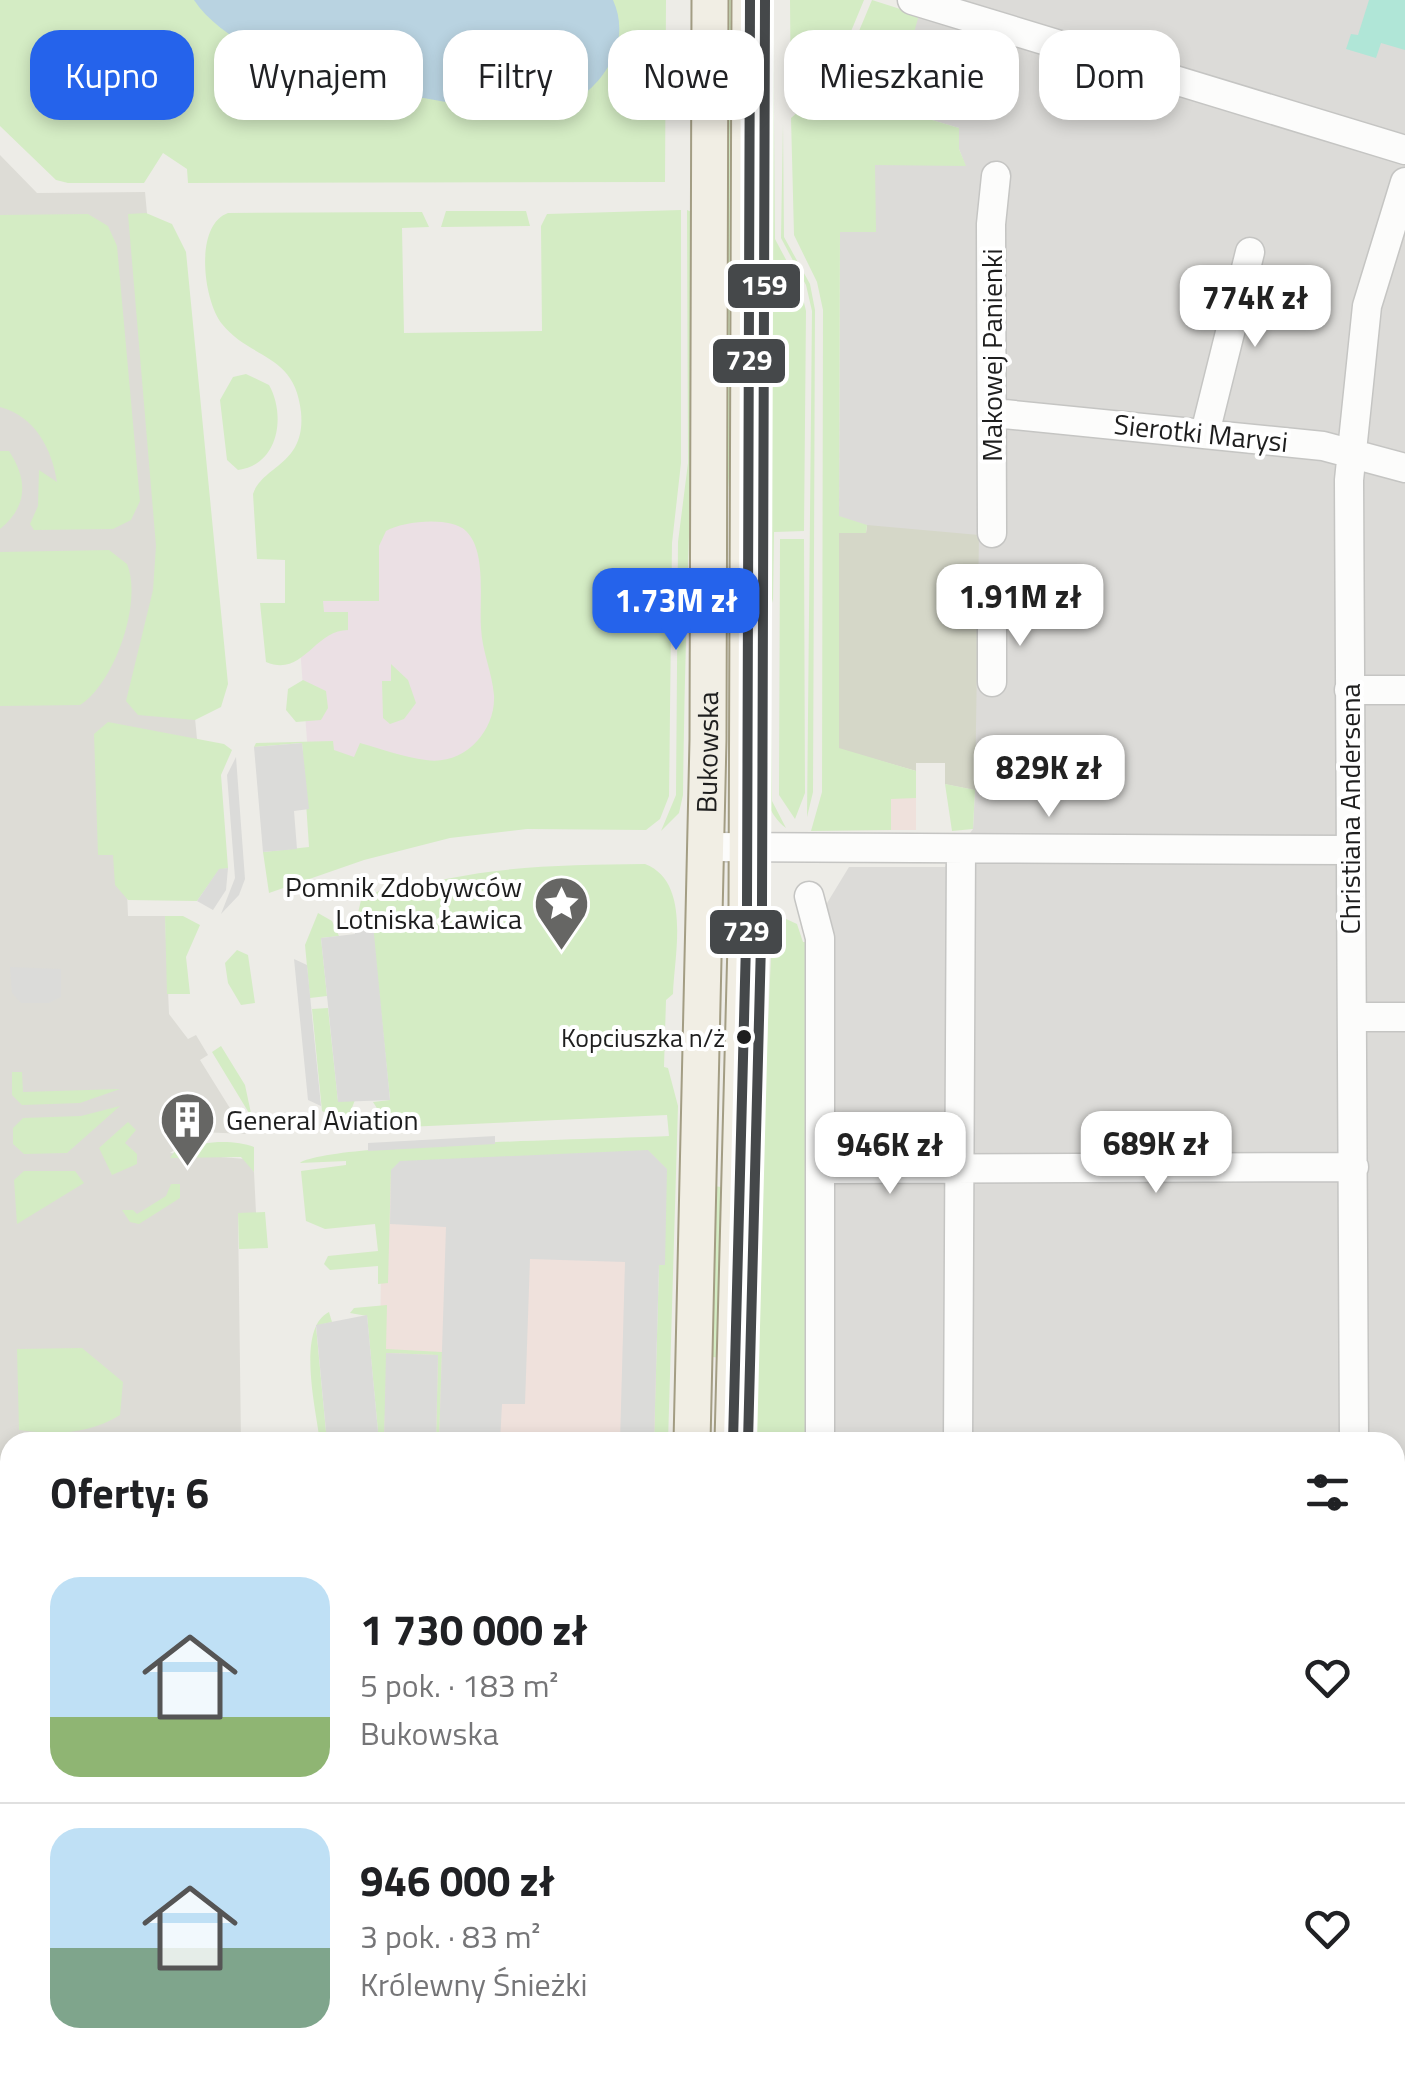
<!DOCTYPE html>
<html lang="pl">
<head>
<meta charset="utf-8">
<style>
	:root { --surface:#fff; --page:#f6f6f6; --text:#202124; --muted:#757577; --line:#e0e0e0; --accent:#2563eb }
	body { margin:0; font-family:"Titillium Web",sans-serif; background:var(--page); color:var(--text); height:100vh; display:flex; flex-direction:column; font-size:38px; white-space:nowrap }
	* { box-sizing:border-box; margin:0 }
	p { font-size:32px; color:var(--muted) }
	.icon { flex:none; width:55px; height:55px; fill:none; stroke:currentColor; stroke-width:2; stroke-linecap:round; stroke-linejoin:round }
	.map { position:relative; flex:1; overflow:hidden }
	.side { position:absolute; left:0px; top:1432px; width:1405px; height:642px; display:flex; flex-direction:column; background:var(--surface); border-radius:30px 30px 0 0; box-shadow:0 5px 15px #0003 }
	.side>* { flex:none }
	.top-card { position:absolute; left:30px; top:30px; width:1345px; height:90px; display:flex; gap:20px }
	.price { position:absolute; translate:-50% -85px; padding:0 22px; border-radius:20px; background:#fff; color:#222; font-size:32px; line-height:65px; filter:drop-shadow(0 2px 5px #0008) }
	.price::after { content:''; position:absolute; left:50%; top:60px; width:30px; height:22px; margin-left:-15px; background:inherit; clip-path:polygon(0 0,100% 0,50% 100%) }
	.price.on { background:var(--accent); color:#fff }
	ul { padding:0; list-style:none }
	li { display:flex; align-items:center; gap:30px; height:250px; padding:0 50px }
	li+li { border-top:2px solid var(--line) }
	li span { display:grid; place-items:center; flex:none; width:280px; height:200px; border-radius:30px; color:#555 }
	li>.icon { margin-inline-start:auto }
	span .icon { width:120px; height:120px; fill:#fffc; stroke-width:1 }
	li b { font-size:42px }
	h2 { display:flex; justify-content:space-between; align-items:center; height:120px; padding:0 50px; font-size:42px }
	.tag { padding:0 35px; border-radius:30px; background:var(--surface); box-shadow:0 5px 15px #0003; font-size:35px; line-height:90px }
	.tag.on { background:var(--accent); color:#fff }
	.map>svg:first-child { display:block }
	.residential { fill:#dcdbd8 }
	.commercial { fill:#efe1dc }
	.industrial { fill:#ebe0e4 }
	.airport { fill:#dddcd6 }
	.construction { fill:#d5d7c8 }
	.grass { fill:#d4ecc4 }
	.pitch { fill:#b0e6d7 }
	.parking { fill:#dbdbd9 }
	.water { fill:#b9d3e1 }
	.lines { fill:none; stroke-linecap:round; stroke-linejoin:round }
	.minor-casing { stroke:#c5c5c3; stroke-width:31 }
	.major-casing { stroke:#a39d83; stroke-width:39 }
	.minor { stroke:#fcfcfb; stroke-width:28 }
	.major { stroke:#f1eee4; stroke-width:35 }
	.bus-1-casing { stroke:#fff; stroke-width:18 }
	.bus-2-casing { stroke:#fff; stroke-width:18 }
	.bus-1 { stroke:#45484a; stroke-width:10 }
	.bus-2 { stroke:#45484a; stroke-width:10 }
	.bus-dot { fill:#1e1e1e; stroke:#fff; stroke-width:4 }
	.labels { text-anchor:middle; stroke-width:8; stroke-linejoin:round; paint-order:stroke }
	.bus-label { font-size:26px; fill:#1e1e1e; stroke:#fff; text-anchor:end }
	.street-label { font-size:28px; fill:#1e1e1e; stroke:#fff }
	.poi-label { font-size:28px; fill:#1e1e1e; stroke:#fff; text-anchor:end }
	.line-badge { stroke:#fff; stroke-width:4 }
	.badge-label { font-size:28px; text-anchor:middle; font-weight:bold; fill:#fff }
</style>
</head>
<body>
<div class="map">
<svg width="1405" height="2073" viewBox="0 0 1405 2073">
	<rect width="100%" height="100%" fill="#edece7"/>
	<!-- residential -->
	<path class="residential" d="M 910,0 L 1405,0 L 1405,1796 L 1395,1793 L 1395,1442 L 811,1442 L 810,931 L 849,867 L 945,867 L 973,829 L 975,790 L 945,784 L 945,763 L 916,763 L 916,771 L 867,526 L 839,517 L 840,232 L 874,165 L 965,165 L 959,149 L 959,128 L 891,108 Z"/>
	<!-- commercial -->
	<path class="commercial" d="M 891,798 L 916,798 L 916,830 L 891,830 Z
		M 649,1147 L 659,1442 L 379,1442 L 382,1177 L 399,1159 Z"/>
	<!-- industrial -->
	<path class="industrial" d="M 509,518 L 529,773 L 311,793 L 292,541 L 371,522 Z"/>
	<!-- airport -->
	<path class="airport" d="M 0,155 L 37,193 L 145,192 L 197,739 L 125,841 L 128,916 L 165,916 L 169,1014 L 188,1039 L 196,1035 L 208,1055 L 200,1060 L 246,1134 L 200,1132 L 170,1153 L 246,1159 L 254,1172 L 256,1213 L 238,1214 L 241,1442 L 10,1442 L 10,2065 L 402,2065 L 405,2073 L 0,2073 Z"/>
	<!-- construction -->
	<path class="construction" d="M 867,525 L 979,535 L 975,790 L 945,784 L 945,763 L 916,763 L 916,771 L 839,749 L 839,533 L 866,533 Z"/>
	<!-- grass -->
	<path class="grass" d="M 0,0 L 666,0 L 665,182 L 188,183 L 187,169 L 163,153 L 144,183 L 68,183 L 56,180 L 0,126 Z
		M 724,0 L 735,0 L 735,507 L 730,507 L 725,430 Z
		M 764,0 L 773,0 L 775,239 L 800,286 L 806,311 L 804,531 L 774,532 L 773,603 L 766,574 Z
		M 790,0 L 864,0 L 835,70 L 791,109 Z
		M 872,0 L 919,15 L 892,108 L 959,128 L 959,149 L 966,166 L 875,165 L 876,232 L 840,232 L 839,516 L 867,525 L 866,533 L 839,533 L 839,748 L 916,771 L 916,798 L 891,799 L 891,830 L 811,831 L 822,792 L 823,310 L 817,282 L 794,235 L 791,118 L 841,74 Z
		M 783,123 L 784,237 L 810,284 L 815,310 L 813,792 L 807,817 L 812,311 L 806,285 L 781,238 Z
		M 681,210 L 681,463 L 672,543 L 669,796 L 660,819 L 646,830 L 527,829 L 450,838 L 364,860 L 269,893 L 263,852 L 309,847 L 302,743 L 254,747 L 256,743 L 333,741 L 334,750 L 354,757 L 360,743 C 381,749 404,757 426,760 C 464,766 496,731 494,695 C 492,672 482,651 481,628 C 479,601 487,551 466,531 C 451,516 403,521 386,531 L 379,546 L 379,601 L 323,601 L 324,612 L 348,612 L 348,630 C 314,630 303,678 266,662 L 260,603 L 285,603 L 285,560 L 257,559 L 253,494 C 263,465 306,465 301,412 C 295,353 251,360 222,324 C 203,300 194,225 228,213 L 422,212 L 429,227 L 402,228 L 404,333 L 542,331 L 541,226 L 547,214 Z
		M 687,210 L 696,214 C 695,408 685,601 683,795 L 679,813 L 661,831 L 676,795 L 678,542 L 688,463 Z
		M 446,211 L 526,211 L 530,226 L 441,227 Z
		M 146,213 L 172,224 L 186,252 L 228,684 L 221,707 L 195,720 L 138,715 L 126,701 L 153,590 L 156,546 L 128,214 Z
		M 88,214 L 108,226 L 117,246 L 140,501 L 131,520 L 113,529 L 34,530 L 30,524 L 38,506 L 39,470 L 57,482 C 52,449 35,416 0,407 L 0,215 Z
		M 246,374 L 269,385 C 286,415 279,465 238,470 L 227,460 L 220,400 L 233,377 Z
		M 0,451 L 9,451 C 28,480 28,506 0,529 Z
		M 780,539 L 804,539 L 805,793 L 795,819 L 779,795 Z
		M 109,550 L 127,564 C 143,602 114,684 80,705 L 0,706 L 0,552 Z
		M 391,664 L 408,680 L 416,703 L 404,719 L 390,724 L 383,718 L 382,681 L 391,681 Z
		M 303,680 L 326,691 L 328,708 L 321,720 L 296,722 L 286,710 L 288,689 Z
		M 771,714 L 772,801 L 786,828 C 751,800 766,753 771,714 Z
		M 108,722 L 224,744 L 232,750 L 221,775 L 228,868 L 219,870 L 197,901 L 128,900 L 115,885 L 113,855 L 98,855 L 94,734 Z
		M 945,784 L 975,790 L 973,829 L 952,831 Z
		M 645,864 C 692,882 674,956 673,994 L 666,1000 L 664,1067 L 668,1068 L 678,1106 L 668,1442 L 654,1442 L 659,1264 L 664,1265 L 391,1170 L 388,1283 L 378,1284 L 378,1266 L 330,1270 L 324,1264 L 328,1256 L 378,1251 L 375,1224 L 325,1229 L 306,1221 L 301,1171 L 346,1165 L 346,1161 L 300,1163 C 328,1143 614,1139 669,1136 L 667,1115 L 407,1127 L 385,1121 L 373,1102 L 390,1100 L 372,924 L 355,926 L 361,900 L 381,890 L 384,896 C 471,866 553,865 645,864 Z
		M 318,913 L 332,921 L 339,936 L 321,938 L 327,996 L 310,998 L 305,945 Z
		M 773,913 L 797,924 L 803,942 L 810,942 L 811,1442 L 749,1442 Z
		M 165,916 L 183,916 L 200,925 L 186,957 L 190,994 L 167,994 Z
		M 237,950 L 248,955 L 255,1003 L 241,1005 L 228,983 L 225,963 Z
		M 328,1008 L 338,1101 L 355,1100 L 346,1123 L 322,1111 L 312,1009 Z
		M 221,1046 L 245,1085 L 252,1118 L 212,1052 Z
		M 12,1072 L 22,1072 L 23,1092 L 120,1089 L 80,1103 L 22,1105 L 12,1095 Z
		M 120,1106 L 67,1153 L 24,1154 L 13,1144 L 13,1128 L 23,1118 L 81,1116 Z
		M 128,1122 L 136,1130 L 125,1143 L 137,1154 L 137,1164 L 112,1175 L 99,1148 Z
		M 181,1142 L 186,1150 C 204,1140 235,1140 254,1147 L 254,1172 L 241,1157 L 170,1158 Z
		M 24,1171 L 75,1171 L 84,1183 L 17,1224 L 14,1180 Z
		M 171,1184 L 180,1184 L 180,1198 L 139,1224 L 130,1222 L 122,1210 L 133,1210 L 137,1214 L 166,1196 Z
		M 714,1186 L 721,1187 L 721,1358 L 713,1357 Z
		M 265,1212 L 268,1248 L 239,1249 L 238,1213 Z
		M 387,1305 L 386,1349 L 442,1352 L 439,1442 L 436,1442 L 438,1355 L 387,1353 L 384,1442 L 379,1442 L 367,1316 L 350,1313 L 354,1308 Z
		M 329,1312 L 332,1322 L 316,1326 L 327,1442 L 320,1442 C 316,1410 296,1328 329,1312 Z
		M 82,1348 L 123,1382 L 120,1415 C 90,1434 54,1435 19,1430 L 17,1349 Z
		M 6,1732 L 10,1734 L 10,1849 L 0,1850 L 0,1759 Z
		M 1405,1873 L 1405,2005 L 1395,2002 L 1395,1887 Z
		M 1209,2065 L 1372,2065 L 1358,2073 L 1214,2073 Z"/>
	<!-- pitch -->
	<path class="pitch" d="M 1369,0 L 1405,0 L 1405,50 L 1381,43 L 1376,58 L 1346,49 L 1351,34 L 1358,35 Z"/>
	<!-- parking -->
	<path class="parking" d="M 302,743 L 309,809 L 294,811 L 297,849 L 263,852 L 254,747 Z
		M 236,757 L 245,879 L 239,895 L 221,914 L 235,878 L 227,775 Z
		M 228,868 L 226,890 L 213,910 L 197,901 L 219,869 Z
		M 373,924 L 390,1100 L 338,1102 L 321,938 L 355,934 L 355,926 Z
		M 294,959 L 307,965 L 321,1106 L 308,1100 Z
		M 10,967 L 61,969 L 61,997 L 49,1003 L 21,1003 L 12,993 Z
		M 495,1136 L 495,1144 L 368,1151 L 368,1143 Z
		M 648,1150 L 667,1169 L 665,1265 L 659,1265 L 654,1442 L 620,1442 L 625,1262 L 530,1259 L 525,1404 L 502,1404 L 500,1442 L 439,1442 L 446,1227 L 390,1224 L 391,1170 L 400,1161 Z
		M 367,1315 L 379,1442 L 327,1442 L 316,1325 Z
		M 386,1353 L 438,1355 L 436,1442 L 384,1442 Z
		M 1089,2065 L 1209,2065 L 1214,2073 L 1089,2073 Z"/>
	<!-- water -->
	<path class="water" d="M 194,0 L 613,0 C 638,55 584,110 532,118 C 441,98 249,82 194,0 Z"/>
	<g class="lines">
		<defs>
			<path id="minor" d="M 912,0 L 1405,150
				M 994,413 L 1323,446 L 1405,468
				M 1205,433 L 1250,252
				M 992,533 L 991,224 L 996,176
				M 992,616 L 992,682
				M 1349,690 L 1405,690
				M 707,847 L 1350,850
				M 809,896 L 820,938 L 820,1442
				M 1352,1017 L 1405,1017
				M 820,1169 L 1354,1167
				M 958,1442 L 961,849
				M 1354,1442 L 1349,480 L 1367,306 L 1405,182
				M 1395,1554 L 1405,1548
				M 1395,1591 L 1405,1595
				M 1395,1814 L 1405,1817
				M 464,2065 L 480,2073
				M 858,2065 L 868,2073"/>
			<g id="major">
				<path id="s1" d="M 692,1442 L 708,740 L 710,0"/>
				<path d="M 733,1442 L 747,905 L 750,0"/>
				<path d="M 672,2073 L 672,2065"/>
				<path d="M 713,2073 L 714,2065"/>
			</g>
		</defs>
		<!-- minor casing -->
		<use href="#minor" class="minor-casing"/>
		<!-- major casing -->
		<use href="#major" class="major-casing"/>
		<!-- minor -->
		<use href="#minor" class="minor"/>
		<!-- major -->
		<use href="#major" class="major"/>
		<defs>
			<path id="bus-1" d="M 733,1442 L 747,905 L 750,0"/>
			<path id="bus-2" d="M 748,1442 L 762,905 L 765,0"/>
		</defs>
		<!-- bus-1 casing -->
		<use href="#bus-1" class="bus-1-casing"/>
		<!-- bus-2 casing -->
		<use href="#bus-2" class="bus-2-casing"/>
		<!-- bus-1 -->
		<use href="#bus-1" class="bus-1"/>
		<!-- bus-2 -->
		<use href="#bus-2" class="bus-2"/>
	</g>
	<!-- icons -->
	<defs>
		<symbol id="sight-pin" viewBox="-11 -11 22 30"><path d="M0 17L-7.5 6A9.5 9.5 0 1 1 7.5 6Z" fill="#666664" stroke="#fff"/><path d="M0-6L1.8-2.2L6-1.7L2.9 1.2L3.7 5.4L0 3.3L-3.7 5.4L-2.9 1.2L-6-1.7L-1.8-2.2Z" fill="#fff"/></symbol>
		<symbol id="building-pin" viewBox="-11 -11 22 30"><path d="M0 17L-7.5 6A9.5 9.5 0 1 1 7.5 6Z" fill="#666664" stroke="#fff"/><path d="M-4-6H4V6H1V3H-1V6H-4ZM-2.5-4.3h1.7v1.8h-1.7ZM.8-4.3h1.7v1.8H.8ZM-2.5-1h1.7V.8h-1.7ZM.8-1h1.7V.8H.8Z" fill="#fff"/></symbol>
	</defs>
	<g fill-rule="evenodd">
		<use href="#sight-pin" x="530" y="872" width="63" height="86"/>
		<use href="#building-pin" x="156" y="1088" width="63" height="86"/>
	</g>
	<!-- markers -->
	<circle class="bus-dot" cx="744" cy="1037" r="9"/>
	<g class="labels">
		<!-- bus labels -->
		<g class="bus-label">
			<text x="725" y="1047">Kopciuszka n/ż</text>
		</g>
		<!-- street labels -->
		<g class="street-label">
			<text transform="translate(992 355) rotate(-90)" y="10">Makowej Panienki</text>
			<text transform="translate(1201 433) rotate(6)" y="10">Sierotki Marysi</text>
			<text dy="10" stroke="none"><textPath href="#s1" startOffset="690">Bukowska</textPath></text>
			<text transform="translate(1350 809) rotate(-90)" y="10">Christiana Andersena</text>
		</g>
		<!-- poi labels -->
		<g class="poi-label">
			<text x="522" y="897">Pomnik Zdobywców<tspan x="522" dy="32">Lotniska Ławica</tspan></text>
			<text x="226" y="1130" text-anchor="start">General Aviation</text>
		</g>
	</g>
	<g class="line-badge">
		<rect x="726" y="262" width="76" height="48" rx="10" fill="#45484a"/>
		<rect x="711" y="337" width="76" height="48" rx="10" fill="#45484a"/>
		<rect x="708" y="908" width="76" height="48" rx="10" fill="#45484a"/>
	</g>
	<g class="badge-label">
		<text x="764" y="295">159</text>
		<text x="749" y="370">729</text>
		<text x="746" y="941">729</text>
	</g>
</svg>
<b class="price" style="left:1255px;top:350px">774K zł</b>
<b class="price" style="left:1020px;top:649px">1.91M zł</b>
<b class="price on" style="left:676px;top:653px">1.73M zł</b>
<b class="price" style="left:1049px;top:820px">829K zł</b>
<b class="price" style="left:1156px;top:1196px">689K zł</b>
<b class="price" style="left:890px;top:1197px">946K zł</b>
<div class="top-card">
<a class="tag on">Kupno</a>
<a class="tag">Wynajem</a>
<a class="tag">Filtry</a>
<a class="tag">Nowe</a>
<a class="tag">Mieszkanie</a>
<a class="tag">Dom</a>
</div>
<section class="side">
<h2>Oferty: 6<svg class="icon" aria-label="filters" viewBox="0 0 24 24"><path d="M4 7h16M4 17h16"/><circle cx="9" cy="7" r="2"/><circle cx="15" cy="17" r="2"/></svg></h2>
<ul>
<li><span style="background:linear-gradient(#bfe0f5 70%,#8fb573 0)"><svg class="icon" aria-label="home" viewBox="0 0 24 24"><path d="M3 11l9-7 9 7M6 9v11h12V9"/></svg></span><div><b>1 730 000 zł</b><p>5 pok. · 183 m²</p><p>Bukowska</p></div><svg class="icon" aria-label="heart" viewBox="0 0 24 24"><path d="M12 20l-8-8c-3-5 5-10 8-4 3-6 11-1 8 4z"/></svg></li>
<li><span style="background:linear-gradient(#bfe0f5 60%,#7fa58c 0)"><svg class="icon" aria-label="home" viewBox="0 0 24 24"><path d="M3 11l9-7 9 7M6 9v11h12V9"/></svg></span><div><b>946 000 zł</b><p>3 pok. · 83 m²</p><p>Królewny Śnieżki</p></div><svg class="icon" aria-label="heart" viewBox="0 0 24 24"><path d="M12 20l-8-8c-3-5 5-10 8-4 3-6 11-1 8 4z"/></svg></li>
</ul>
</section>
</div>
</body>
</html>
